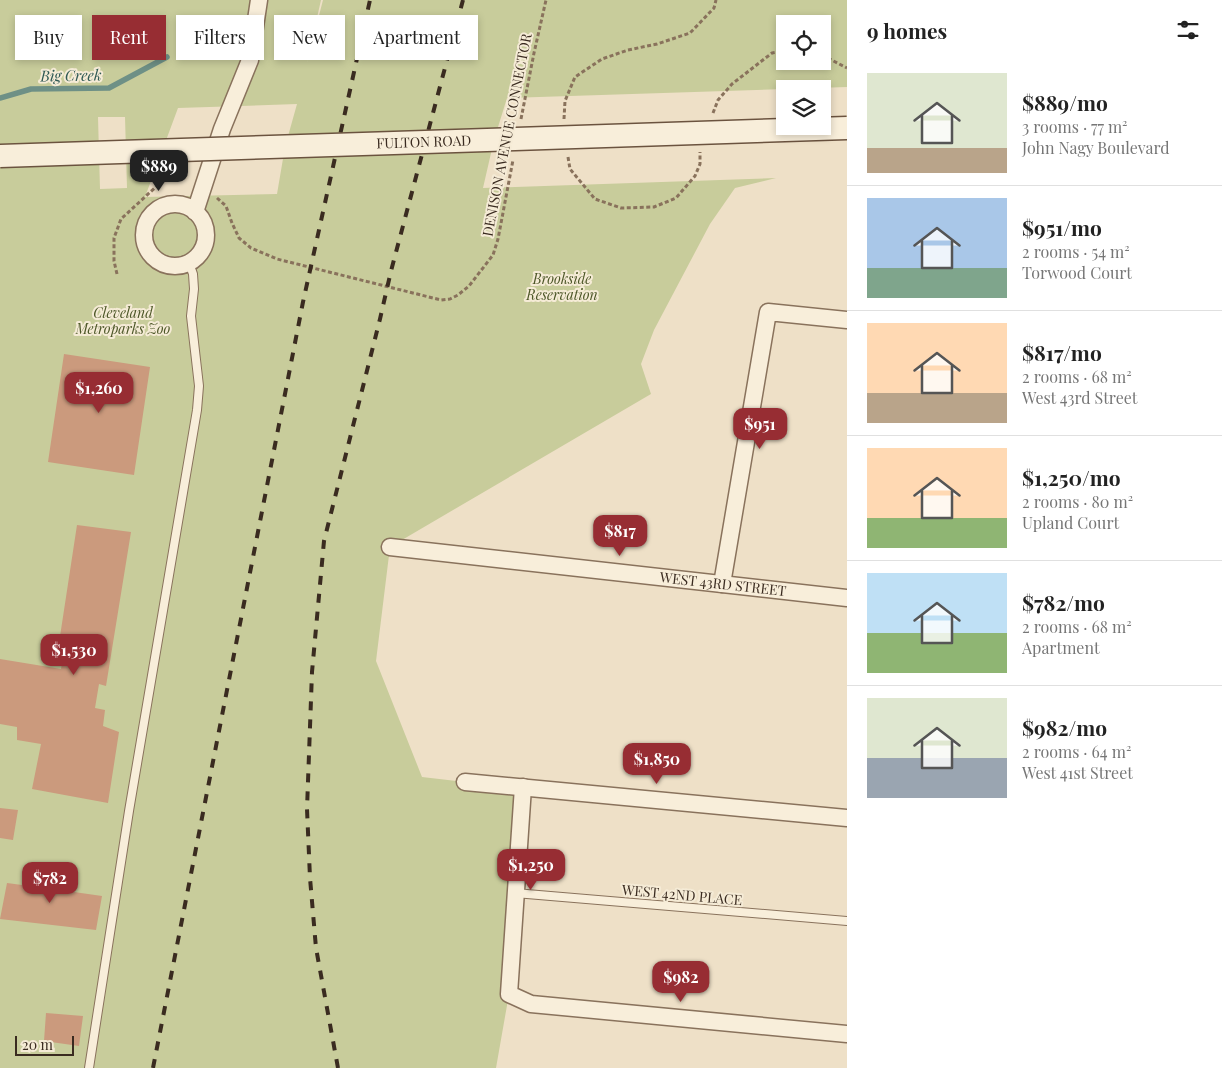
<!DOCTYPE html>
<html lang="en">
<head>
<meta charset="utf-8">
<style>
	:root { --surface:#fff; --page:#f2f2f2; --text:#222; --muted:#767676; --line:#e0e0e0; --accent:#972d33 }
	body { margin:0; font-family:"Playfair Display",serif; background:var(--page); color:var(--text); height:100vh; display:flex; flex-direction:column; font-size:19px; white-space:nowrap }
	* { box-sizing:border-box; margin:0 }
	p { font-size:16px; color:var(--muted) }
	.icon { flex:none; width:28px; height:28px; fill:none; stroke:currentColor; stroke-width:2; stroke-linecap:round; stroke-linejoin:round }
	.map { position:relative; flex:1; overflow:hidden }
	.sheet { display:flex; flex-direction:column; background:var(--surface); width:375px }
	.sheet>* { flex:none }
	.guide { position:absolute; left:15px; top:15px; width:475px; height:45px; display:flex; gap:10px }
	.tools { position:absolute; left:776px; top:15px; display:grid; gap:10px }
	.tools a { display:grid; place-items:center; width:55px; height:55px; border-radius:0px; background:var(--surface); box-shadow:0 2px 8px #0003; font-size:25px }
	.scale { position:absolute; left:15px; bottom:12px; width:59px; box-sizing:border-box; padding-left:5px; border:2px solid #3a2b20; border-top:0; font-size:14px; line-height:18px; white-space:nowrap; color:#3a2b20; -webkit-text-stroke:4px #f5ebd6; paint-order:stroke }
	.price { position:absolute; translate:-50% -42px; padding:0 11px; border-radius:10px; background:var(--accent); color:#fff; font-size:16px; line-height:32px; filter:drop-shadow(0 1px 2px #0008) }
	.price::after { content:''; position:absolute; left:50%; top:30px; width:15px; height:11px; margin-left:-8px; background:inherit; clip-path:polygon(0 0,100% 0,50% 100%) }
	.price.on { background:#222; color:#fff }
	ul { padding:0; list-style:none }
	li { display:flex; align-items:center; gap:15px; height:125px; padding:0 20px }
	li+li { border-top:1px solid var(--line) }
	li span { display:grid; place-items:center; flex:none; width:140px; height:100px; border-radius:0px; color:#555 }
	li>.icon { margin-inline-start:auto }
	span .icon { width:60px; height:60px; fill:#fffc; stroke-width:1 }
	li b { font-size:21px }
	h2 { display:flex; justify-content:space-between; align-items:center; height:60px; padding:0 20px; font-size:21px }
	.tag { padding:0 18px; border-radius:0px; background:var(--surface); box-shadow:0 2px 8px #0003; font-size:18px; line-height:45px }
	.tag.on { background:var(--accent); color:#fff }
	main { display:flex; flex:1; min-height:0 }
	.map>svg:first-child { display:block }
	.green { fill:#c8cc9b; fill-rule:evenodd }
	.lines { fill:none; stroke-linecap:round; stroke-linejoin:round }
	.stream { stroke:#6e9086; stroke-width:5.5 }
	.building { fill:#cb9a7d }
	.lane-casing { stroke:#89725c; stroke-width:10 }
	.street-casing { stroke:#89725c; stroke-width:19 }
	.path { stroke:#89725c; stroke-width:3; stroke-dasharray:4 2.5; stroke-linecap:butt }
	.lane { stroke:#f8eeda; stroke-width:8 }
	.street { stroke:#f8eeda; stroke-width:16 }
	.rail { stroke:#3a2b20; stroke-width:4; stroke-dasharray:9 9; stroke-linecap:butt }
	.secondary-bridge-casing { stroke:#6b533f; stroke-width:25; stroke-linecap:butt }
	.secondary-bridge { stroke:#f8eeda; stroke-width:22 }
	.labels { text-anchor:middle; stroke-width:4; stroke-linejoin:round; paint-order:stroke }
	.street-label { font-size:14px; fill:#3a2b20; stroke:#f5ebd6 }
	.park-label { font-size:14px; font-style:italic; fill:#4c5627; stroke:#f5ebd6 }
	.water-label { font-size:15px; font-style:italic; fill:#2f5954; stroke:#f5ebd6 }
</style>
</head>
<body>
<main>
<div class="map">
<svg width="847" height="1068" viewBox="0 0 847 1068">
	<rect width="100%" height="100%" fill="#eee0c7"/>
	<!-- green -->
	<path class="green" d="M 0,0 L 321,0 L 307,62 L 323,0 L 847,0 L 847,87 L 507,98 L 494,140 L 483,188 L 776,178 L 735,188 L 710,224 L 654,330 L 641,364 L 651,394 L 390,547 L 376,661 L 422,777 L 465,782 L 523,787 L 509,994 L 496,1068 L 0,1068 ZM 785,24 L 822,24 L 822,61 L 785,61 ZM 297,104 L 285,147 L 277,194 L 145,197 L 178,108 ZM 98,117 L 125,117 L 127,188 L 100,189 Z"/>
	<g class="lines">
		<!-- stream -->
		<path class="stream" d="M 0,98 L 31,89 L 109,88 L 167,57"/>
	</g>
	<!-- building -->
	<path class="building" d="M 64,354 L 150,367 L 134,475 L 48,462 Z
		M 77,525 L 131,532 L 106,686 L 99,684 L 95,708 L 105,710 L 103,726 L 119,732 L 108,803 L 32,789 L 41,744 L 17,740 L 17,727 L 0,724 L 0,659 L 61,669 L 63,657 L 57,656 Z
		M 0,808 L 18,810 L 13,840 L 0,838 Z
		M 24,876 L 69,882 L 67,891 L 102,896 L 96,930 L 0,919 L 7,883 L 22,885 Z
		M 46,1013 L 83,1016 L 79,1046 L 44,1041 Z"/>
	<g class="lines">
		<defs>
			<path id="lane" d="M 515,893 L 847,921
				M 89,1068 L 129,811 L 197,410 L 199,386 L 191,316 L 194,289 L 193,274 L 189,263"/>
			<g id="street">
				<circle cx="175" cy="235" r="31"/>
				<path d="M 195,212 L 222,129 L 250,60 L 259,0"/>
				<path id="s1" d="M 390,547 L 847,598"/>
				<path d="M 722,584 L 768,312 L 847,320"/>
				<path d="M 465,782 L 847,818"/>
				<path d="M 523,787 L 509,994 L 531,1004 L 847,1034"/>
			</g>
		</defs>
		<!-- lane casing -->
		<use href="#lane" class="lane-casing"/>
		<!-- street casing -->
		<use href="#street" class="street-casing"/>
		<!-- path -->
		<path class="path" d="M 822,55 L 847,68
			M 713,113 L 718,100 L 732,84 L 772,53 L 785,51
			M 521,119 L 534,53 L 546,0
			M 564,119 L 565,101 L 575,77 L 602,59 L 628,50 L 657,44 L 690,33 L 714,8 L 716,0
			M 568,157 L 570,169 L 595,199 L 621,208 L 654,207 L 676,198 L 695,176 L 700,164 L 700,152
			M 217,198 L 226,206 L 232,223 L 239,238 L 251,248 L 277,259 L 441,300 L 450,299 L 458,295 L 469,286 L 493,255 L 498,239 L 513,160
			M 117,274 L 114,261 L 114,238 L 121,219 L 172,172"/>
		<!-- lane -->
		<use href="#lane" class="lane"/>
		<!-- street -->
		<use href="#street" class="street"/>
		<!-- rail -->
		<path class="rail" d="M 153,1068 L 303,302 L 370,0
			M 338,1068 L 316,948 L 310,878 L 307,809 L 312,672 L 324,541 L 380,319 L 391,271 L 463,0"/>
		<defs>
			<g id="secondary-bridge">
				<path id="s2" d="M 0,156 L 847,128"/>
			</g>
		</defs>
		<!-- secondary-bridge casing -->
		<use href="#secondary-bridge" class="secondary-bridge-casing"/>
		<!-- secondary-bridge -->
		<use href="#secondary-bridge" class="secondary-bridge"/>
	</g>
	<g class="labels">
		<!-- street labels -->
		<g class="street-label">
			<text transform="translate(507 135) rotate(-79)" y="5">DENISON AVENUE CONNECTOR</text>
			<text dy="5" stroke="none"><textPath href="#s2" startOffset="424">FULTON ROAD</textPath></text>
			<text dy="5" stroke="none"><textPath href="#s1" startOffset="335">WEST 43RD STREET</textPath></text>
			<text transform="translate(682 895) rotate(5)" y="5">WEST 42ND PLACE</text>
		</g>
		<!-- park labels -->
		<g class="park-label">
			<text x="562" y="284">Brookside<tspan x="562" dy="16">Reservation</tspan></text>
			<text x="123" y="318">Cleveland<tspan x="123" dy="16">Metroparks Zoo</tspan></text>
		</g>
		<!-- water labels -->
		<g class="water-label">
			<text transform="translate(71 76) rotate(-1)" y="5">Big Creek</text>
		</g>
	</g>
</svg>
<div class="tools">
<a><svg class="icon" aria-label="locate" viewBox="0 0 24 24"><circle cx="12" cy="12" r="6"/><path d="M12 2v4M12 18v4M2 12h4M18 12h4"/></svg></a>
<a><svg class="icon" aria-label="layers" viewBox="0 0 24 24"><path d="M12 4l9 5-9 5-9-5zM3 14l9 5 9-5"/></svg></a>
</div>
<div class="scale">20 m</div>
<b class="price on" style="left:159px;top:192px">$889</b>
<b class="price" style="left:99px;top:414px">$1,260</b>
<b class="price" style="left:760px;top:450px">$951</b>
<b class="price" style="left:620px;top:557px">$817</b>
<b class="price" style="left:74px;top:676px">$1,530</b>
<b class="price" style="left:657px;top:785px">$1,850</b>
<b class="price" style="left:531px;top:891px">$1,250</b>
<b class="price" style="left:50px;top:904px">$782</b>
<b class="price" style="left:681px;top:1003px">$982</b>
<div class="guide">
<a class="tag">Buy</a>
<a class="tag on">Rent</a>
<a class="tag">Filters</a>
<a class="tag">New</a>
<a class="tag">Apartment</a>
</div>
</div>
<section class="sheet">
<h2>9 homes<svg class="icon" aria-label="filters" viewBox="0 0 24 24"><path d="M4 7h16M4 17h16"/><circle cx="9" cy="7" r="2"/><circle cx="15" cy="17" r="2"/></svg></h2>
<ul>
<li><span style="background:linear-gradient(#dfe7d0 75%,#b9a48a 0)"><svg class="icon" aria-label="home" viewBox="0 0 24 24"><path d="M3 11l9-7 9 7M6 9v11h12V9"/></svg></span><div><b>$889/mo</b><p>3 rooms · 77 m²</p><p>John Nagy Boulevard</p></div></li>
<li><span style="background:linear-gradient(#a9c7e8 70%,#7fa58c 0)"><svg class="icon" aria-label="home" viewBox="0 0 24 24"><path d="M3 11l9-7 9 7M6 9v11h12V9"/></svg></span><div><b>$951/mo</b><p>2 rooms · 54 m²</p><p>Torwood Court</p></div></li>
<li><span style="background:linear-gradient(#ffd9b3 70%,#b9a48a 0)"><svg class="icon" aria-label="home" viewBox="0 0 24 24"><path d="M3 11l9-7 9 7M6 9v11h12V9"/></svg></span><div><b>$817/mo</b><p>2 rooms · 68 m²</p><p>West 43rd Street</p></div></li>
<li><span style="background:linear-gradient(#ffd9b3 70%,#8fb573 0)"><svg class="icon" aria-label="home" viewBox="0 0 24 24"><path d="M3 11l9-7 9 7M6 9v11h12V9"/></svg></span><div><b>$1,250/mo</b><p>2 rooms · 80 m²</p><p>Upland Court</p></div></li>
<li><span style="background:linear-gradient(#bfe0f5 60%,#8fb573 0)"><svg class="icon" aria-label="home" viewBox="0 0 24 24"><path d="M3 11l9-7 9 7M6 9v11h12V9"/></svg></span><div><b>$782/mo</b><p>2 rooms · 68 m²</p><p>Apartment</p></div></li>
<li><span style="background:linear-gradient(#dfe7d0 60%,#9aa5b1 0)"><svg class="icon" aria-label="home" viewBox="0 0 24 24"><path d="M3 11l9-7 9 7M6 9v11h12V9"/></svg></span><div><b>$982/mo</b><p>2 rooms · 64 m²</p><p>West 41st Street</p></div></li>
</ul>
</section>
</main>
</body>
</html>
